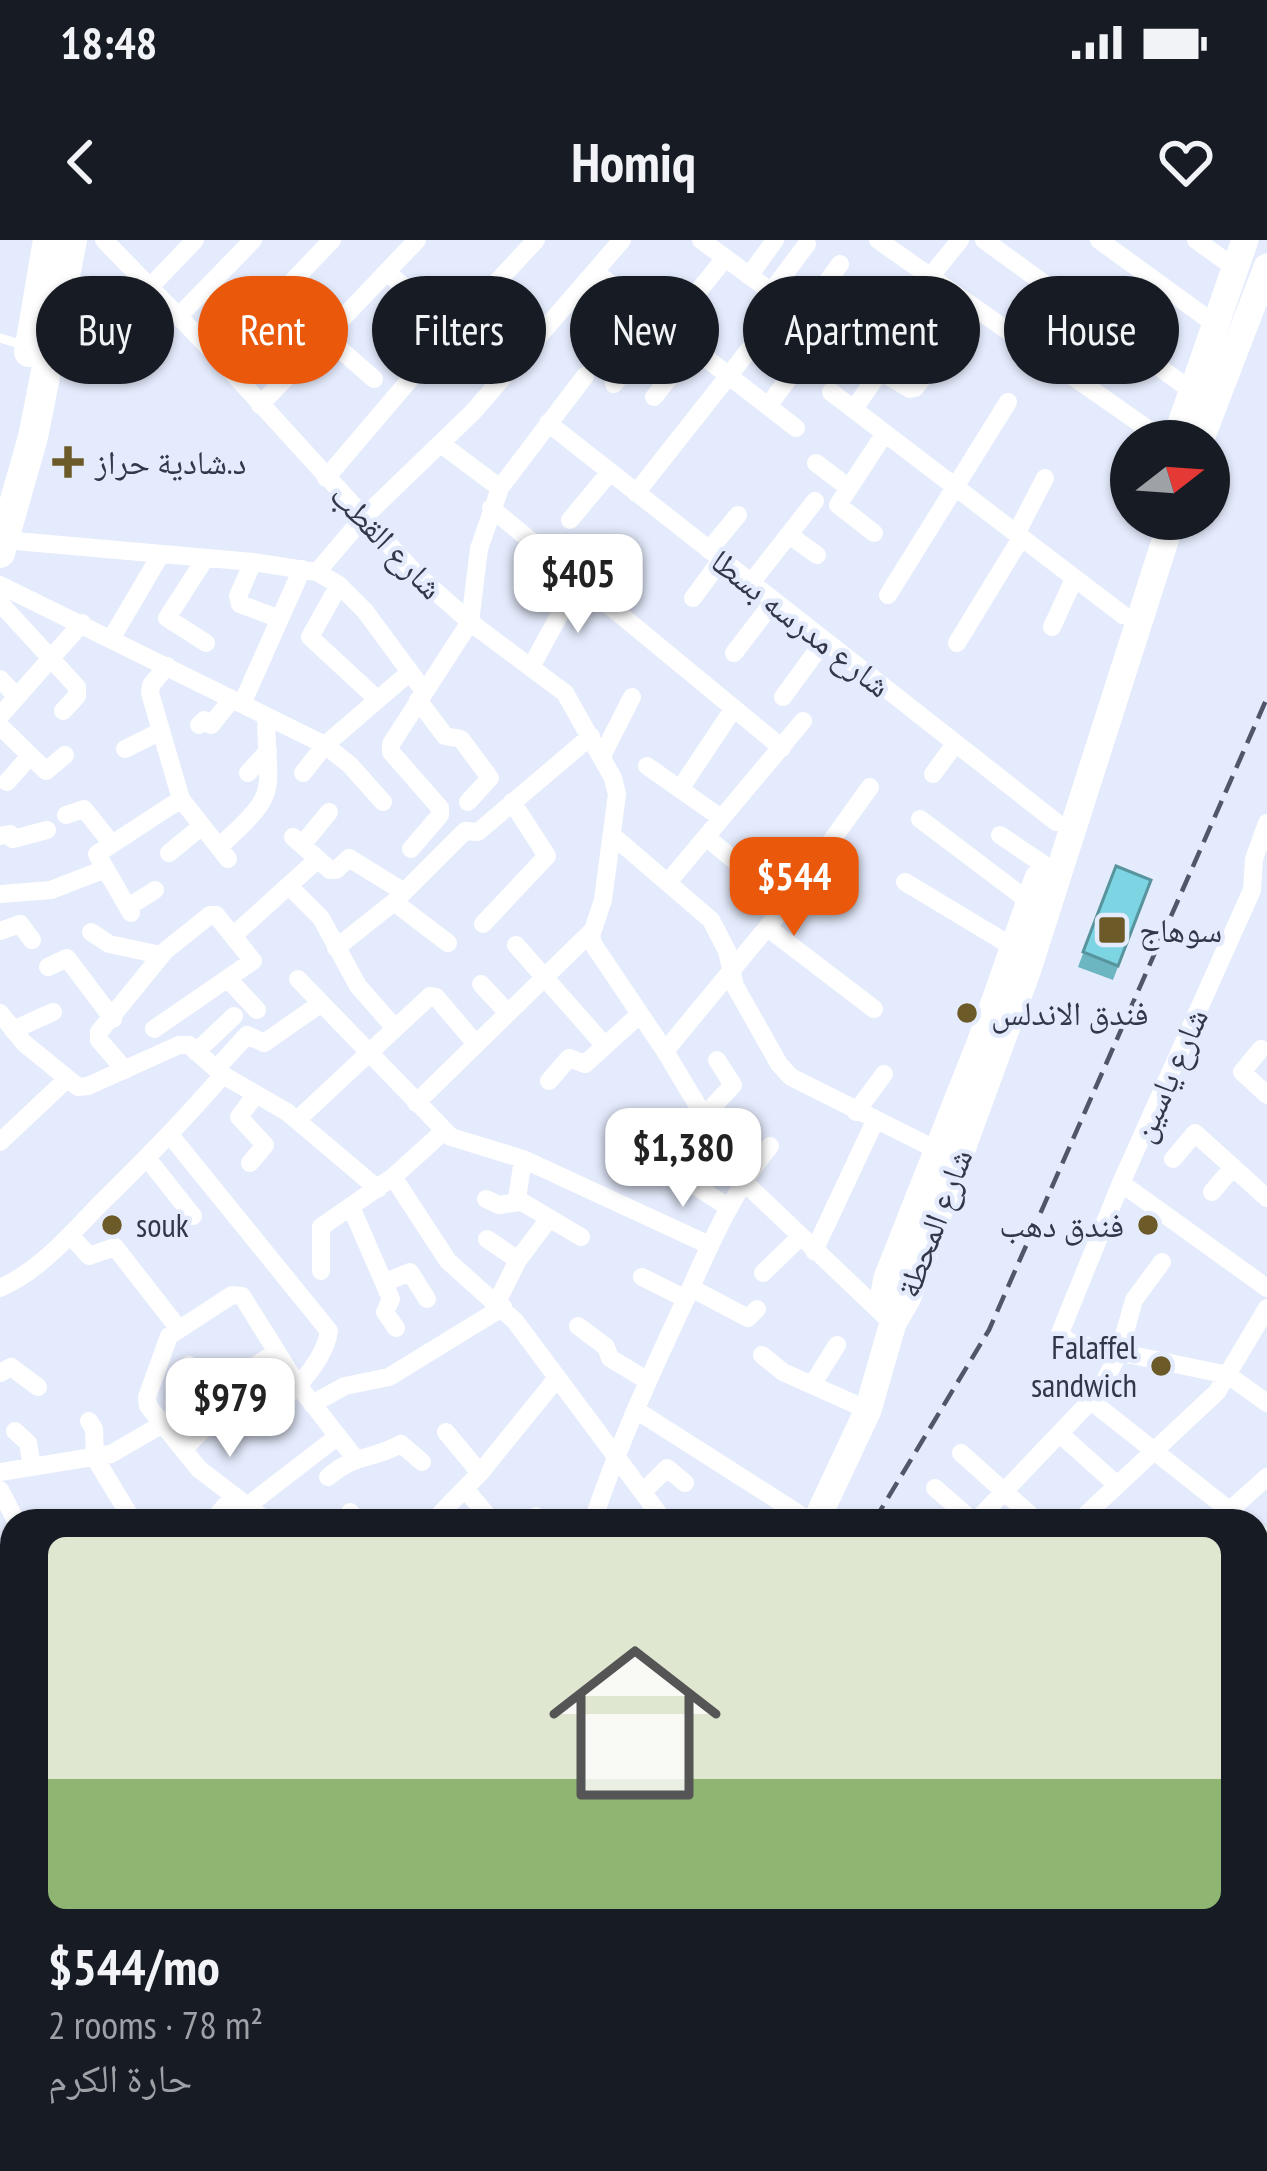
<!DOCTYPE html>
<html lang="en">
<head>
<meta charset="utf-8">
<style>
	:root { --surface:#171b24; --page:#20242c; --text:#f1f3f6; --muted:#9ea1a6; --accent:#ea580c }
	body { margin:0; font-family:"PT Sans Narrow","Noto Naskh Arabic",sans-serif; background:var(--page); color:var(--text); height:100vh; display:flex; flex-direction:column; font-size:45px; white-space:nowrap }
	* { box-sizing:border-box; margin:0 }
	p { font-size:39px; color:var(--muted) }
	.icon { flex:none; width:66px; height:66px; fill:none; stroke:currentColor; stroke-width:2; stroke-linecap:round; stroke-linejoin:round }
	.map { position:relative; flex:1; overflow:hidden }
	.side { position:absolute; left:0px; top:1269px; width:1269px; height:663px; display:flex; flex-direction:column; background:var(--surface); border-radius:36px 36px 0 0; box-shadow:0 3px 9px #0004 }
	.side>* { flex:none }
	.banner { position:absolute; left:36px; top:36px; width:1197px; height:108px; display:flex; gap:24px }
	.needle { width:78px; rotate:73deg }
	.controls { position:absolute; left:1110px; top:180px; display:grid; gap:24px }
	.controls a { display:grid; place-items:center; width:120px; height:120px; border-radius:50%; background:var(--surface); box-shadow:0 3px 9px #0004; font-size:60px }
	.price { position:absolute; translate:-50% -102px; padding:0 27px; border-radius:24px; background:#fff; color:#222; font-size:39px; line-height:78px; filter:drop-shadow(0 3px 6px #0008) }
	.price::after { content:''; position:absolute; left:50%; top:72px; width:36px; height:27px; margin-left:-18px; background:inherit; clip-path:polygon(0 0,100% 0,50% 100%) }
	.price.on { background:var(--accent); color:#fff }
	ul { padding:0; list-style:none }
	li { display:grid; align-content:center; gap:24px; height:636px; padding:0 48px }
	li span { display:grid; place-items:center; height:372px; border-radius:18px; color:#555 }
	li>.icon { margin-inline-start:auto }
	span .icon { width:216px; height:216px; fill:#fffc; stroke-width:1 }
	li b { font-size:51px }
	.chip { padding:0 42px; border-radius:54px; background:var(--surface); box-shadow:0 3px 9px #0004; font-size:42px; line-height:108px }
	.chip.on { background:var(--accent); color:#fff }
	.status { display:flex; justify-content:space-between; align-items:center; height:84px; padding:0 60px; background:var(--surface); direction:ltr }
	.status svg { height:33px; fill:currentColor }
	header { display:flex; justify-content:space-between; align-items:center; height:156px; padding:0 48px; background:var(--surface); font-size:54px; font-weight:600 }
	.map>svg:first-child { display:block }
	.water { fill:#bccdfd }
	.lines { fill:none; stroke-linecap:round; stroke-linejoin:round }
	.lane { stroke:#fff; stroke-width:9 }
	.street { stroke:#fff; stroke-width:18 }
	.secondary { stroke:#fff; stroke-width:27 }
	.primary { stroke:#fff; stroke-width:30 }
	.rail { stroke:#515768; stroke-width:4.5; stroke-dasharray:18 9; stroke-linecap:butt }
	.wall { fill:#6cb6c2 }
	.building { fill:#7dd4e2; stroke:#58949e; stroke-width:3 }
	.poi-dot { fill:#6c5a28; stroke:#e4ebfc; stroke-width:4.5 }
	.labels { text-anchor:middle; stroke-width:9; stroke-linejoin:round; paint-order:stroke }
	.poi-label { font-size:33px; fill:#323849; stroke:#e4ebfc; text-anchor:start }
	.street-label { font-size:33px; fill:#323849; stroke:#e4ebfc }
</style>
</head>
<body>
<div class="status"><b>18:48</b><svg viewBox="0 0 49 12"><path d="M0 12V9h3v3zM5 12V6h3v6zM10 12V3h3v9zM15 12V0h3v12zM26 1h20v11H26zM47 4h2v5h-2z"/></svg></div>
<header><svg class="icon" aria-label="back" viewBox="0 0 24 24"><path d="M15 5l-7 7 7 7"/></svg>Homiq<svg class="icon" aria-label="heart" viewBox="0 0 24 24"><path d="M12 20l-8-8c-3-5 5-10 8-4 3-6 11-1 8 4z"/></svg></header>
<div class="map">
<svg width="1267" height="1931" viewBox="0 0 1267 1931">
	<rect width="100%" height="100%" fill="#e4ebfc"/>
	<!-- water -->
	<path class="water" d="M 1267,1478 L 1267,1931 L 622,1931 L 638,1920 L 1257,1920 L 1257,1484 Z"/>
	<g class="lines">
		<!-- lane -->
		<path class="lane" d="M 0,98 L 23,105"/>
		<!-- street -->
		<path class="street" d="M 104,0 L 219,118 L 415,333 L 470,382 L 565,453 L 613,538 L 617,554 L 603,660 L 591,696 L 593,704 L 665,811 L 742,940 L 889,1080
			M 701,0 L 872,126 L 910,149 L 915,148 L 947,107
			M 878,0 L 1165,201
			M 984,0 L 1192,151
			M 1099,0 L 1215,84
			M 1196,0 L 1235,28
			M 387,32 L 452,90
			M 595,32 L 796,188
			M 749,36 L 775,0
			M 930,37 L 960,0
			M 151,46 L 195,0
			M 771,52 L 807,4
			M 803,75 L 840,24
			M 179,76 L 253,0
			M 668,89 L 725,18
			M 325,96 L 374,139
			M 596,97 L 628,126
			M 219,118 L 332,0
			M 614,144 L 661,83
			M 831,152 L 1123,375
			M 654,157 L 693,108
			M 260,165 L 417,0
			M 768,166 L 824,91
			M 854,169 L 909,89
			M 548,183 L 1056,582
			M 441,204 L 500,248
			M 816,223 L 849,248
			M 326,238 L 452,90 L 536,0
			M 636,253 L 786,63
			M 491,268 L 782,508
			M 570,280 L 610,232
			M 874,293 L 838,265 L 885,193
			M 1016,294 L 1045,238
			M 789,295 L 817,315
			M 4,300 L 253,322 L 317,332 L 339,345 L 365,371 L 424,451
			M 709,310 L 738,275
			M 205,319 L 167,378 L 206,403
			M 253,322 L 238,356 L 240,364 L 280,379
			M 317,332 L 363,278 L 473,172 L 622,0
			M 751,343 L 815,261
			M 0,345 L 325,505 L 350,525 L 383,562
			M 339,345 L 310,397 L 377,459
			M 888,355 L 1008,162
			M 693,358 L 721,320
			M 0,363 L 77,447 L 77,456 L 63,471
			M 1052,387 L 1074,339
			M 111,399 L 161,314
			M 957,403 L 1021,298
			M 734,413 L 774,361
			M 167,426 L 151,445 L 150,453 L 181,559 L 228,619
			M 531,427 L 579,339
			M 0,439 L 17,457
			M 783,457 L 824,401
			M 418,460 L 445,496 L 461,499 L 490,538 L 468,562
			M 242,464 L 302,329
			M 0,476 L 82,383
			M 199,485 L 204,480 L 211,485 L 232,459
			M 0,486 L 46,531 L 65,515
			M 125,509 L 161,491
			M 602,516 L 632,457
			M 647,526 L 721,578
			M 248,533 L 268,511
			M 303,533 L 325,505 L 410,432
			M 933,534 L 955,504
			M 7,542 L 30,516
			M 680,549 L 734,468
			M 66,575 L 84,569 L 112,604
			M 920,579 L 1030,662
			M 1267,583 L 1254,619 L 1252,650 L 1121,943 L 1060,1093 L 1069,1102 L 1228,1135 L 1267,1163
			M 612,595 L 711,680 L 727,711 L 735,746 L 779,824 L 791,837 L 939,911
			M 1000,595 L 1043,624
			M 0,596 L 10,594 L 13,599 L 47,590
			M 293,597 L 330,630 L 336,630 L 349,618 L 404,652
			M 706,597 L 762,643
			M 302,605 L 329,572
			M 219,607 C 282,549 267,557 266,476
			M 411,609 L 440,575 L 440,568 L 391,512 L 391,504 L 470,382 L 479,309 L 500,248 L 585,136
			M 169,613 L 202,586
			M 669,641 L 803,481
			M 905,642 L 1013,707
			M 289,646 L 321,678 L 358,746 L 395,788
			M 0,654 L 51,650 L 105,629
			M 394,662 L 448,703
			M 128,667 L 155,650
			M 131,673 L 97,614 L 181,559
			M 483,684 L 547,616 L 512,562
			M 768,688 L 874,769
			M 0,691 L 20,684 L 32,700
			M 91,692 L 109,704 L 161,715
			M 234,695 L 318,619
			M 516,705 L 605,806
			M 336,708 L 394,662 L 465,591 L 478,592 L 591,496
			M 48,727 L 67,718 L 113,779
			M 298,739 L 451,897 L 523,919 L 709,1005
			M 229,740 L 257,770
			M 481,744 L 508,773
			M 0,773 L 24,803 L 78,847 L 88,846 L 179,805 L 189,805 L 223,835 L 287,872 L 378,949
			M 13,790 L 53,772
			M 1261,809 L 1242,832 L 1267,855
			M 665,811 L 784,667 L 870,547
			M 196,812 L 234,776
			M 216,829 L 247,795 L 264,803 L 320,764
			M 125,830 L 99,800 L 99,792 L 165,711 L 210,675 L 216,675 L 253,721 L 154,789
			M 549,841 L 569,818 L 585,824 L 640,774
			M 416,863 L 592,691
			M 856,872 L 884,834
			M 702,878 L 733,845 L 717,820
			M 297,880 L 430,756 L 436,757 L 476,804
			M 170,895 L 329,1091 C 324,1124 288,1158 262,1177
			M 0,902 L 67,839
			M 147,918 L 193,976
			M 523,919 L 517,959 L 581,997
			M 1173,919 L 1195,893 L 1267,958
			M 250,923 L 265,905 L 239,877 L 256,854
			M 668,928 L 728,967
			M 393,937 L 448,1021 L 515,1081 L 664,1281
			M 1121,943 L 1267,1048
			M 1212,952 L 1233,927
			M 486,959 L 499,965 L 519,962
			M 351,967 L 391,1059 L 385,1072 L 396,1088
			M 70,995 L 89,1016 L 115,1007 L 179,1089
			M 487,999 L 518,1020
			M 814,1011 L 875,881
			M 321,1031 L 321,987 L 393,937 L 443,892
			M 763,1033 L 800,997
			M 642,1037 L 686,1059
			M 384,1043 L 410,1032 L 427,1059
			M 0,1048 C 39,1031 70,995 100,964 C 143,922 184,880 223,835
			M 691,1048 L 748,1078 L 757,1069
			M 497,1062 L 518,1020 L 548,980
			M 578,1086 L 606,1107 L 610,1118 L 648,1141
			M 762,1115 L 783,1132 L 868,1170
			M 0,1133 L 11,1127 L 38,1147
			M 242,1134 L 277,1112
			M 812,1145 L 837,1105
			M 1091,1161 L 1243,1281
			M 312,1164 L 345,1146 L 389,1137 L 503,1067
			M 636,1170 L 810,1281
			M 89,1181 L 94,1189 L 95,1218 L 133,1281
			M 15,1191 L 28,1203 L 32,1227
			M 446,1192 L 480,1233
			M 1060,1194 L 1117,1245
			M 183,1210 L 224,1168 L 189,1125
			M 961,1213 L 1037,1281
			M 0,1232 L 111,1214 L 161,1185
			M 328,1237 C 356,1213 369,1221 401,1204 L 422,1222
			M 935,1248 L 973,1281
			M 465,1249 L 488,1276
			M 0,1250 L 16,1281
			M 643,1252 L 667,1228 L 685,1243
			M 250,1264 L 338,1196
			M 350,1272 L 358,1281
			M 536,1276 L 538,1281
			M 212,1281 L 234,1256
			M 267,1281 L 199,1229 L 148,1166 L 147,1157 L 169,1096 L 232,1055 L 242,1056 L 297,1144 L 355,1218
			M 433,1281 L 480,1233 L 557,1138
			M 593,1281 C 617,1208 649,1138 682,1067 C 708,1010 730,955 770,906
			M 976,1281 L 1099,1152 L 1119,1113 L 1134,1060 L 1162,1022
			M 1079,1281 L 1217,1152 L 1267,1068
			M 1218,1281 L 1267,1237
			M 1257,1292 L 1267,1299
			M 0,1461 L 12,1450
			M 0,1501 L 12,1513
			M 0,1727 L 12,1714
			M 176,1920 L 191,1931
			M 425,1920 L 435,1931
			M 0,1921 L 12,1915
			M 143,1931 L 168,1920
			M 295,1931 L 309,1920"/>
		<!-- secondary -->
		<path class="secondary" d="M 1175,201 L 1245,0
			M 1200,201 L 1267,27
			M 893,1083 L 884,1054 L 887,1038 L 980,803 L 1038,638
			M 816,1281 L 868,1170 L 893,1083 L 907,1059 L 1028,729 L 1172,279"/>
		<!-- primary -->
		<path class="primary" d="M 29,112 L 48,0
			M 0,313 L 33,197 L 72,0
			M 1257,1421 L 1267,1413
			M 517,1931 L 532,1920
			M 545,1931 L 559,1920"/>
		<!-- rail -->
		<path class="rail" d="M 874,1281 L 989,1090 L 1267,458
			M 103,1931 L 124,1920"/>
	</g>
	<!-- wall -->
	<path class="wall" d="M 1116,626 L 1151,640 L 1113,740 L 1078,727 Z"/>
	<!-- building -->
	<path class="building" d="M 1116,626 L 1151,640 L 1118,726 L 1083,712 Z"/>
	<!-- markers -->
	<g class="poi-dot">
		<path d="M62 204h12v12h12v12h-12v12h-12v-12h-12v-12h12z"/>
		<rect x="1097" y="675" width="30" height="30" rx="6"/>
		<circle cx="967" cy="773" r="12"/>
		<circle cx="112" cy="985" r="12"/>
		<circle cx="1148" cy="985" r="12"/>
		<circle cx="1161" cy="1126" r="12"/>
	</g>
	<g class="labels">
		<!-- poi labels -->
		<g class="poi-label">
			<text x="95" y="234">د.شادية حراز</text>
			<text x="1139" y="702">سوهاج</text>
			<text x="991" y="785">فندق الاندلس</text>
			<text x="136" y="997">souk</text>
			<text x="1124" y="997" text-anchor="end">فندق دهب</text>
			<text x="1137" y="1119" text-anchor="end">Falaffel<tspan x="1137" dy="38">sandwich</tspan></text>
		</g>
		<!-- street labels -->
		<g class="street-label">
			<text transform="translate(387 301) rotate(46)" y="12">شارع القطب</text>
			<text transform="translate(801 383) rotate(38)" y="12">شارع مدرسه بسطا</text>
			<text transform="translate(1169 835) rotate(-66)" y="12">شارع ياسين</text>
			<text transform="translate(934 983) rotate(-69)" y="12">شارع المحطة</text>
		</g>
	</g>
</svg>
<div class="controls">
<a><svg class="needle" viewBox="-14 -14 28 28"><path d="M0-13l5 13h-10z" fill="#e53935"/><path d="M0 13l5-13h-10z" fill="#9ea1a6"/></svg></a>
</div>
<b class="price" style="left:578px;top:396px">$405</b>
<b class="price on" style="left:794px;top:699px">$544</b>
<b class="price" style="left:683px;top:970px">$1,380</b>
<b class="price" style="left:230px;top:1220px">$979</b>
<div class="banner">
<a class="chip">Buy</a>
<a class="chip on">Rent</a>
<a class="chip">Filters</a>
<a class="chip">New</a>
<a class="chip">Apartment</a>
<a class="chip">House</a>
</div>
<section class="side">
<ul>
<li><span style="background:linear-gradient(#dfe7d0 65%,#8fb573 0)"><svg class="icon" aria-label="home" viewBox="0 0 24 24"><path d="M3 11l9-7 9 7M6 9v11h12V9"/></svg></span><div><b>$544/mo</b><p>2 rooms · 78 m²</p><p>حارة الكرم</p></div></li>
</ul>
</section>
</div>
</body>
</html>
